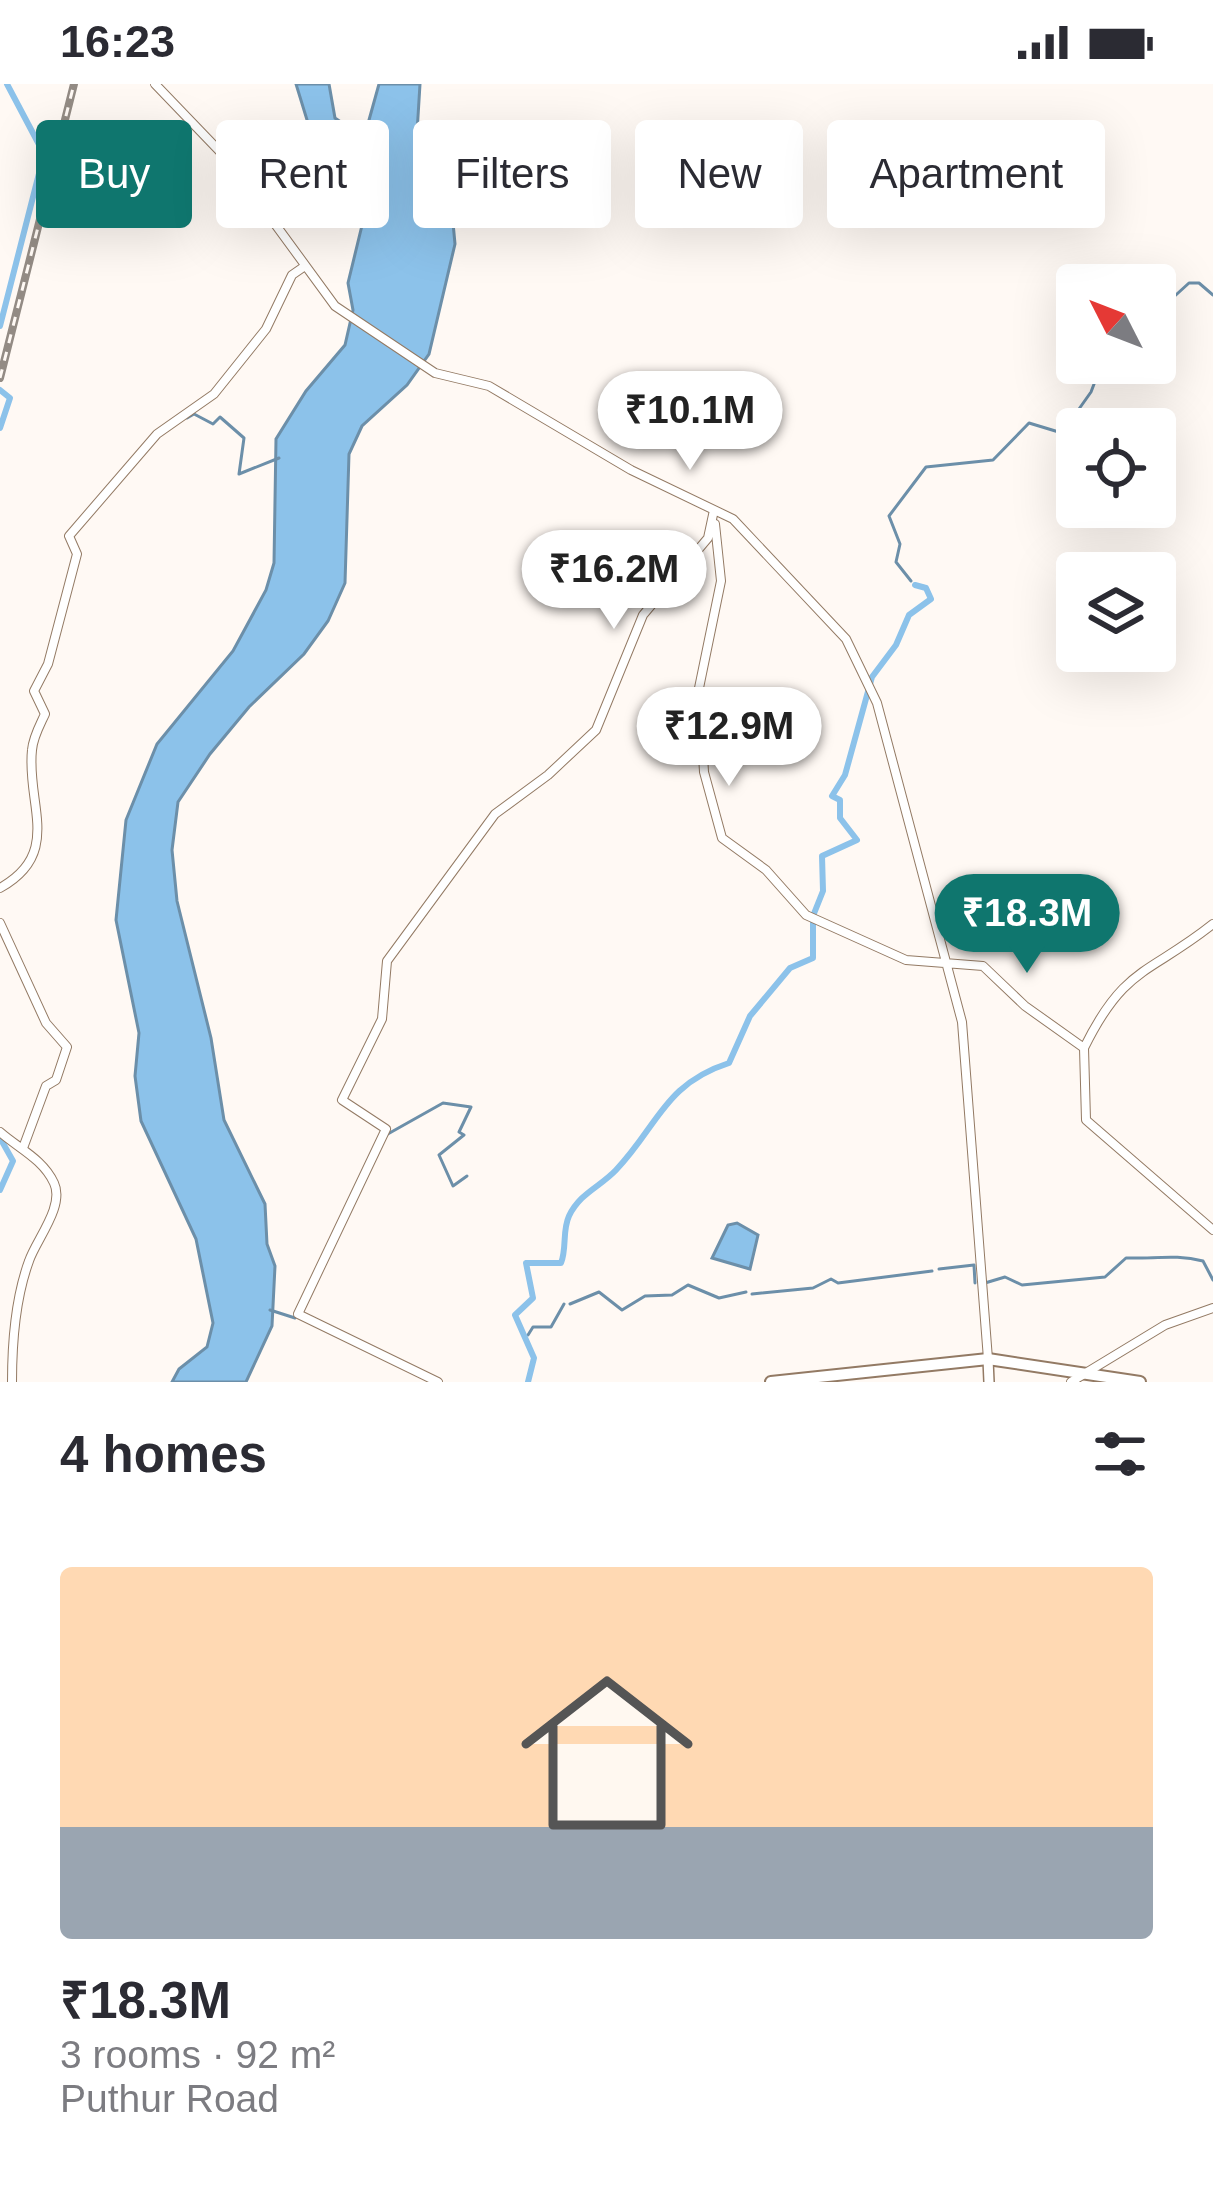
<!DOCTYPE html>
<html lang="en">
<head>
<meta charset="utf-8">
<style>
	:root { --surface:#fff; --page:#f7f7f7; --text:#2b2b33; --muted:#7c7c81; --accent:#0f766e }
	body { margin:0; font-family:Arial,sans-serif; background:var(--page); color:var(--text); height:100vh; display:flex; flex-direction:column; font-size:45px; white-space:nowrap }
	* { box-sizing:border-box; margin:0 }
	p { font-size:39px; color:var(--muted) }
	.icon { flex:none; width:66px; height:66px; fill:none; stroke:currentColor; stroke-width:2; stroke-linecap:round; stroke-linejoin:round }
	.map { position:relative; height:1298px; overflow:hidden }
	.panel { display:flex; flex-direction:column; background:var(--surface); flex:1 }
	.panel>* { flex:none }
	.banner { position:absolute; left:36px; top:36px; width:1143px; height:108px; display:flex; gap:24px }
	.needle { width:78px; rotate:312deg }
	.tools { position:absolute; left:1056px; top:180px; display:grid; gap:24px }
	.tools a { display:grid; place-items:center; width:120px; height:120px; border-radius:12px; background:var(--surface); box-shadow:0 12px 48px #0002; font-size:60px }
	.price { position:absolute; translate:-50% -102px; padding:0 27px; border-radius:42px; background:#fff; color:#222; font-size:39px; line-height:78px; filter:drop-shadow(0 3px 6px #0008) }
	.price::after { content:''; position:absolute; left:50%; top:72px; width:36px; height:27px; margin-left:-18px; background:inherit; clip-path:polygon(0 0,100% 0,50% 100%) }
	.price.active { background:var(--accent); color:#fff }
	ul { padding:0; list-style:none }
	li { display:grid; align-content:center; gap:24px; height:636px; padding:0 60px }
	li span { display:grid; place-items:center; height:372px; border-radius:12px; color:#555 }
	li>.icon { margin-inline-start:auto }
	span .icon { width:216px; height:216px; fill:#fffc; stroke-width:1 }
	li b { font-size:51px }
	h2 { display:flex; justify-content:space-between; align-items:center; height:144px; padding:0 60px; font-size:51px }
	.tag { padding:0 42px; border-radius:12px; background:var(--surface); box-shadow:0 12px 48px #0002; font-size:42px; line-height:108px }
	.tag.active { background:var(--accent); color:#fff }
	.status { display:flex; justify-content:space-between; align-items:center; height:84px; padding:0 60px; background:var(--surface); direction:ltr }
	.status svg { height:33px; fill:currentColor }
	.map>svg:first-child { display:block }
	.water { fill:#8cc2ea; stroke:#6c8fa9; stroke-width:3 }
	.lines { fill:none; stroke-linecap:round; stroke-linejoin:round }
	.stream { stroke:#6c8fa9; stroke-width:3 }
	.canal { stroke:#8cc2ea; stroke-width:6 }
	.secondary-casing { stroke:#937a64; stroke-width:10 }
	.primary-casing { stroke:#937a64; stroke-width:12 }
	.highway-casing { stroke:#937a64; stroke-width:14 }
	.secondary { stroke:#fff; stroke-width:8 }
	.primary { stroke:#fff; stroke-width:9 }
	.highway { stroke:#fff; stroke-width:10 }
	.rail-casing { stroke:#938b84; stroke-width:8 }
	.rail { stroke:#fff9f4; stroke-width:3; stroke-dasharray:9; stroke-linecap:butt }
</style>
</head>
<body>
<div class="status"><b>16:23</b><svg viewBox="0 0 49 12"><path d="M0 12V9h3v3zM5 12V6h3v6zM10 12V3h3v9zM15 12V0h3v12zM26 1h20v11H26zM47 4h2v5h-2z"/></svg></div>
<div class="map">
<svg width="1213" height="1298" viewBox="0 0 1213 1298">
	<rect width="100%" height="100%" fill="#fff9f4"/>
	<!-- water -->
	<path class="water" d="M 296,0 L 329,0 L 335,34 L 364,54 L 379,0 L 420,0 L 417,49 L 452,128 L 455,160 L 429,270 L 407,301 L 362,342 L 349,370 L 345,499 L 328,537 L 304,570 L 249,623 L 210,670 L 178,718 L 172,766 L 177,817 L 211,954 L 224,1036 L 265,1120 L 267,1160 L 275,1182 L 272,1242 L 246,1298 L 172,1298 L 179,1285 L 207,1263 L 213,1239 L 196,1155 L 141,1037 L 135,992 L 139,949 L 116,836 L 126,736 L 157,660 L 233,567 L 266,506 L 274,479 L 276,355 L 306,307 L 345,261 L 353,226 L 348,199 L 365,129 L 361,92 L 311,49 Z
		M 737,1139 L 758,1151 L 750,1185 L 712,1174 L 728,1141 Z"/>
	<g class="lines">
		<!-- stream -->
		<path class="stream" d="M 1155,230 L 1189,199 L 1199,199 L 1213,211
			M 187,334 L 194,330 L 213,340 L 220,333 L 244,354 L 239,390 L 279,374
			M 911,497 L 896,478 L 900,460 L 889,432 L 926,383 L 993,376 L 1029,339 L 1062,349 L 1091,308 L 1102,279
			M 386,1051 L 443,1019 L 471,1023 L 459,1048 L 464,1051 L 439,1071 L 453,1102 L 467,1092
			M 939,1185 L 974,1181 L 975,1199
			M 985,1199 L 1005,1193 L 1022,1201 L 1105,1193 L 1126,1174 C 1154,1175 1176,1170 1203,1177 L 1213,1196
			M 752,1210 L 813,1204 L 831,1195 L 838,1199 L 932,1187
			M 570,1220 L 599,1208 L 622,1226 L 645,1212 L 672,1211 L 688,1201 L 719,1214 L 746,1208
			M 270,1226 L 295,1234
			M 528,1251 L 533,1243 L 551,1243 L 564,1220"/>
		<!-- canal -->
		<path class="canal" d="M 0,242 L 44,70 L 7,0
			M 0,306 L 10,314 L 0,344
			M 813,832 L 823,807 L 822,772 L 857,756 L 840,734 L 840,716 L 832,712 L 845,691 L 872,593 L 896,561 L 909,531 L 931,515 L 926,504 L 915,501
			M 0,1054 L 13,1077 L 0,1106
			M 528,1298 L 534,1274 L 515,1231 L 533,1214 L 526,1179 L 561,1179 C 567,1164 562,1147 569,1132 C 580,1109 600,1103 616,1086 C 658,1042 664,1000 729,979 L 750,932 L 790,884 L 813,874 L 813,839"/>
		<defs>
			<path id="secondary" d="M 155,0 L 229,77 L 335,222 L 435,289 L 489,302 L 631,386 L 733,435 L 846,555 L 877,619 L 962,938 L 988,1275
				M 715,440 L 721,497 L 699,604 L 704,688 L 722,754 L 766,786 L 806,831 L 906,876 L 983,882 L 1025,922 L 1084,964 L 1086,1036 L 1213,1146
				M 0,804 C 63,769 26,720 32,666 C 33,653 40,641 45,630 L 34,607 L 48,580 L 77,470 L 69,452 L 157,350 L 214,310 L 266,245 L 292,191 L 305,182
				M 0,839 L 46,939 L 67,963 L 56,996 L 46,1002 L 23,1064
				M 1084,964 C 1125,881 1149,891 1213,840
				M 0,1048 C 18,1064 43,1075 54,1099 C 65,1122 36,1156 29,1177 C 15,1215 12,1258 12,1298
				M 438,1298 L 298,1230 L 386,1045 L 342,1016 L 382,935 L 387,877 L 495,730 L 548,691 L 596,646 L 643,531 L 708,454 L 714,426
				M 1071,1298 L 1165,1241 L 1213,1224"/>
			<path id="primary" d="M 988,1275 L 989,1298"/>
			<path id="highway" d="M 771,1298 L 988,1275 L 1140,1298"/>
		</defs>
		<!-- secondary casing -->
		<use href="#secondary" class="secondary-casing"/>
		<!-- primary casing -->
		<use href="#primary" class="primary-casing"/>
		<!-- highway casing -->
		<use href="#highway" class="highway-casing"/>
		<!-- secondary -->
		<use href="#secondary" class="secondary"/>
		<!-- primary -->
		<use href="#primary" class="primary"/>
		<!-- highway -->
		<use href="#highway" class="highway"/>
		<defs>
			<path id="rail" d="M 0,294 L 74,0"/>
		</defs>
		<!-- rail casing -->
		<use href="#rail" class="rail-casing"/>
		<!-- rail -->
		<use href="#rail" class="rail"/>
	</g>
</svg>
<div class="tools">
<a><svg class="needle" viewBox="-14 -14 28 28"><path d="M0-13l5 13h-10z" fill="#e53935"/><path d="M0 13l5-13h-10z" fill="#7c7c81"/></svg></a>
<a><svg class="icon" aria-label="locate" viewBox="0 0 24 24"><circle cx="12" cy="12" r="6"/><path d="M12 2v4M12 18v4M2 12h4M18 12h4"/></svg></a>
<a><svg class="icon" aria-label="layers" viewBox="0 0 24 24"><path d="M12 4l9 5-9 5-9-5zM3 14l9 5 9-5"/></svg></a>
</div>
<b class="price" style="left:690px;top:389px">₹10.1M</b>
<b class="price" style="left:614px;top:548px">₹16.2M</b>
<b class="price" style="left:729px;top:705px">₹12.9M</b>
<b class="price active" style="left:1027px;top:892px">₹18.3M</b>
<div class="banner">
<a class="tag active">Buy</a>
<a class="tag">Rent</a>
<a class="tag">Filters</a>
<a class="tag">New</a>
<a class="tag">Apartment</a>
</div>
</div>
<section class="panel">
<h2>4 homes<svg class="icon" aria-label="filters" viewBox="0 0 24 24"><path d="M4 7h16M4 17h16"/><circle cx="9" cy="7" r="2"/><circle cx="15" cy="17" r="2"/></svg></h2>
<ul>
<li><span style="background:linear-gradient(#ffd9b3 70%,#9aa5b1 0)"><svg class="icon" aria-label="home" viewBox="0 0 24 24"><path d="M3 11l9-7 9 7M6 9v11h12V9"/></svg></span><div><b>₹18.3M</b><p>3 rooms · 92 m²</p><p>Puthur Road</p></div></li>
</ul>
</section>
</body>
</html>
